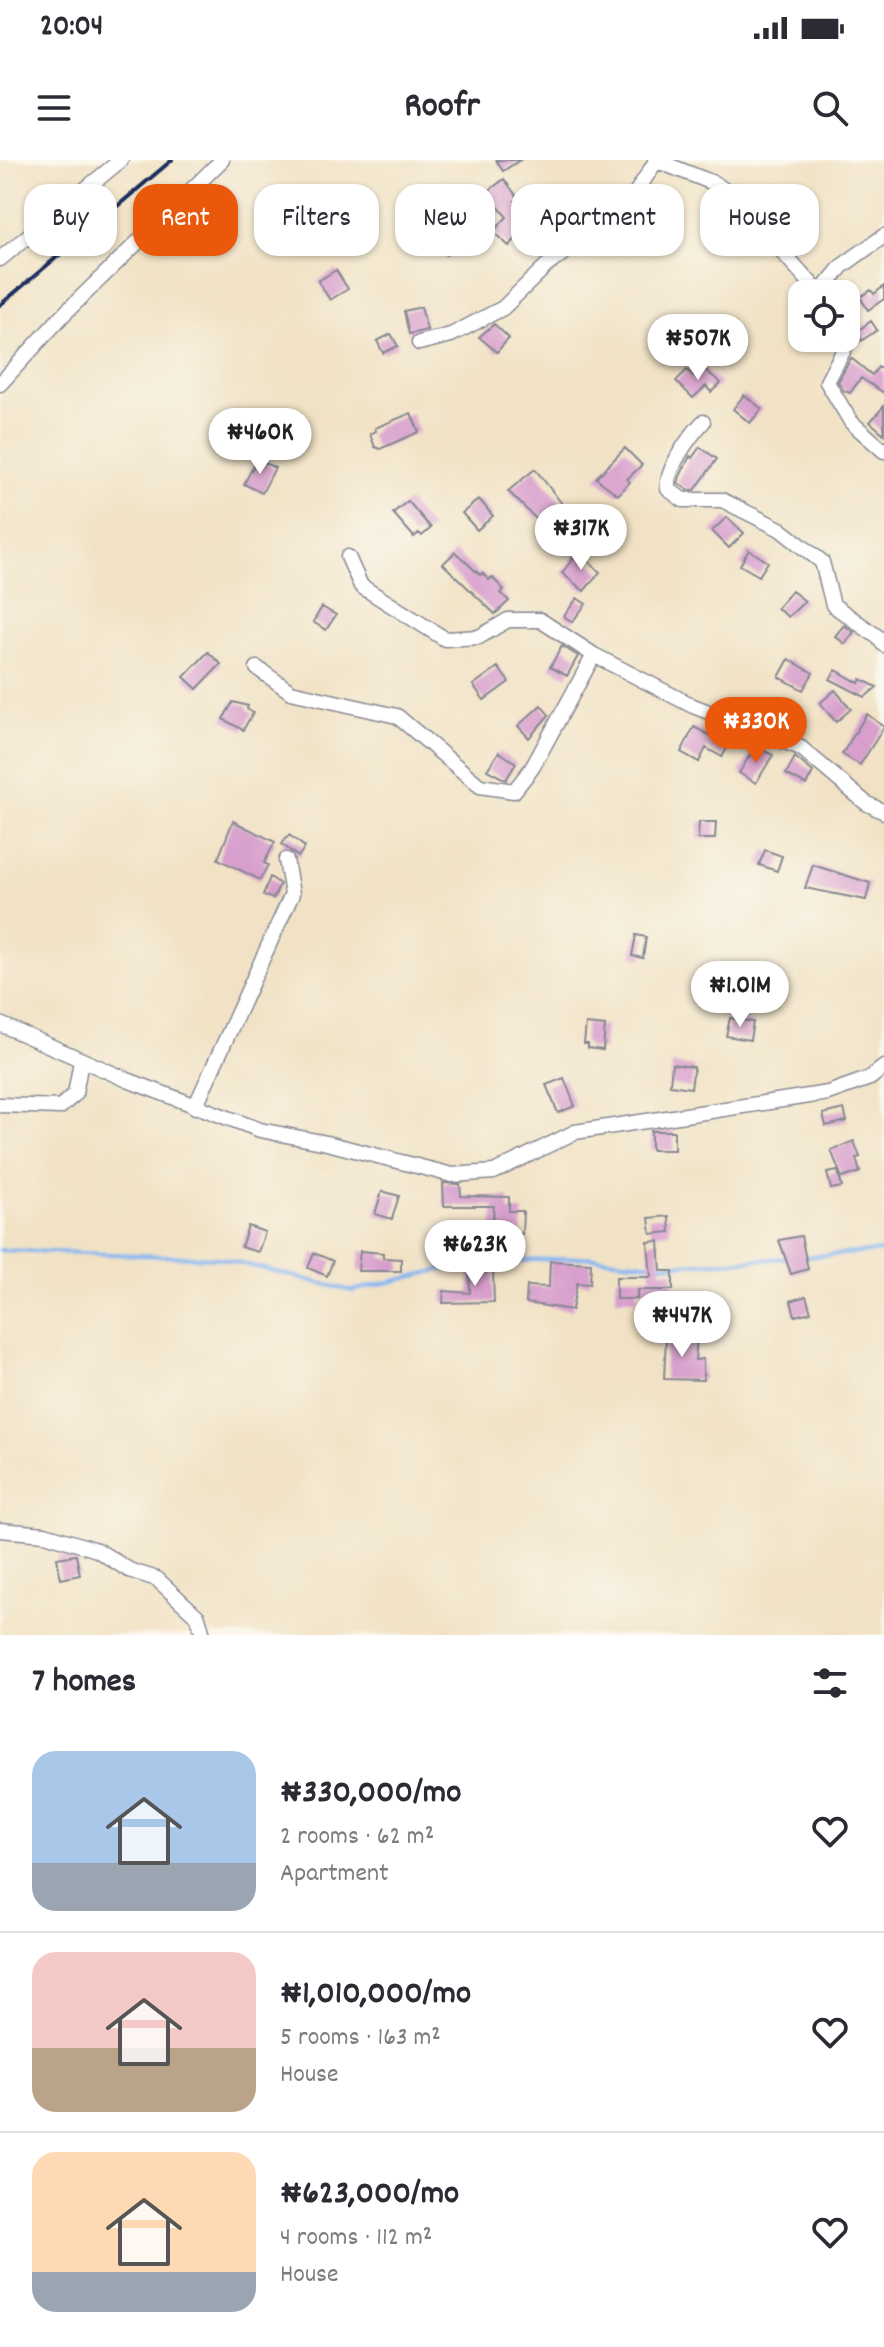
<!DOCTYPE html>
<html lang="en">
<head>
<meta charset="utf-8">
<style>
	:root { --surface:#fff; --page:#f7f7f7; --text:#2b2b33; --muted:#7c7c81; --line:#e1e1e2; --accent:#ea580c }
	body { margin:0; font-family:Dekko,sans-serif; background:var(--page); color:var(--text); height:100vh; display:flex; flex-direction:column; font-size:30px; white-space:nowrap }
	* { box-sizing:border-box; margin:0 }
	p { font-size:26px; color:var(--muted) }
	.icon { flex:none; width:44px; height:44px; fill:none; stroke:currentColor; stroke-width:2; stroke-linecap:round; stroke-linejoin:round }
	.map { position:relative; height:1475px; overflow:hidden }
	.drawer { display:flex; flex-direction:column; background:var(--surface); flex:1 }
	.drawer>* { flex:none }
	.top-card { position:absolute; left:24px; top:24px; width:836px; height:72px; display:flex; gap:16px }
	.fabs { position:absolute; left:788px; top:120px; display:grid; gap:16px }
	.fabs a { display:grid; place-items:center; width:72px; height:72px; border-radius:16px; background:var(--surface); box-shadow:0 2px 6px #0004; font-size:40px }
	.price { position:absolute; translate:-50% -68px; padding:0 18px; border-radius:28px; background:#fff; color:#222; font-size:26px; line-height:52px; filter:drop-shadow(0 2px 4px #0008) }
	.price::after { content:''; position:absolute; left:50%; top:48px; width:24px; height:18px; margin-left:-12px; background:inherit; clip-path:polygon(0 0,100% 0,50% 100%) }
	.price.on { background:var(--accent); color:#fff }
	ul { padding:0; list-style:none }
	li { display:flex; align-items:center; gap:24px; height:200px; padding:0 32px }
	li+li { border-top:2px solid var(--line) }
	li span { display:grid; place-items:center; flex:none; width:224px; height:160px; border-radius:24px; color:#555 }
	li>.icon { margin-inline-start:auto }
	span .icon { width:96px; height:96px; fill:#fffc; stroke-width:1 }
	li b { font-size:34px }
	h2 { display:flex; justify-content:space-between; align-items:center; height:96px; padding:0 32px; font-size:34px }
	.chip { padding:0 28px; border-radius:24px; background:var(--surface); box-shadow:0 2px 6px #0004; font-size:28px; line-height:72px }
	.chip.on { background:var(--accent); color:#fff }
	.status { display:flex; justify-content:space-between; align-items:center; height:56px; padding:0 40px; background:var(--surface); direction:ltr }
	.status svg { height:22px; fill:currentColor }
	header { display:flex; justify-content:space-between; align-items:center; height:104px; padding:0 32px; background:var(--surface); font-size:36px; font-weight:800 }
	.map>svg:first-child { display:block }
	.lines { fill:none; stroke-linecap:round; stroke-linejoin:round }
	.stream { stroke:#85b6f1; stroke-width:4 }
	.building { fill:#d89fcd }
	.minor-casing { stroke:#868892; stroke-width:17 }
	.minor { stroke:#fff; stroke-width:14 }
	.rail { stroke:#1b2f5e; stroke-width:4 }
</style>
</head>
<body>
<div class="status"><b>20:04</b><svg viewBox="0 0 49 12"><path d="M0 12V9h3v3zM5 12V6h3v6zM10 12V3h3v9zM15 12V0h3v12zM26 1h20v11H26zM47 4h2v5h-2z"/></svg></div>
<header><svg class="icon" aria-label="menu" viewBox="0 0 24 24"><path d="M4 6h16M4 12h16M4 18h16"/></svg>Roofr<svg class="icon" aria-label="search" viewBox="0 0 24 24"><circle cx="10" cy="10" r="6"/><path d="M15 15l6 6"/></svg></header>
<div class="map">
<svg width="884" height="1475" viewBox="0 0 884 1475">
	<rect width="100%" height="100%" fill="#fbf7ec"/>
	<filter id="ink" filterUnits="userSpaceOnUse"><feTurbulence type="fractalNoise" baseFrequency=".0125" numOctaves="2"/><feDisplacementMap in="SourceGraphic" scale="16" xChannelSelector="R" yChannelSelector="G"/><feConvolveMatrix kernelMatrix="1 2 1 2 8 2 1 2 1" color-interpolation-filters="sRGB"/></filter>
	<filter id="wash" filterUnits="userSpaceOnUse"><feTurbulence type="fractalNoise" baseFrequency=".006" numOctaves="4" result="noise"/><feDisplacementMap in="SourceGraphic" scale="32" xChannelSelector="R" yChannelSelector="G"/><feGaussianBlur stdDeviation="1.8" result="paint"/><feColorMatrix in="noise" values="0 0 0 0 0 0 0 0 0 0 0 0 0 0 0 0 0 1.4 0 .05"/><feComposite in="paint" operator="in"/></filter>
	<g filter="url(#wash)">
		<rect width="100%" height="100%" fill="#f1e2c5"/>
		<g class="lines">
			<!-- stream -->
			<path class="stream" d="M 0,1090 L 220,1098 L 352,1131 L 448,1108 L 504,1102 L 587,1097 L 664,1105 L 790,1098
				M 803,1097 L 884,1091"/>
		</g>
		<g id="blocks">
			<!-- building -->
			<path class="building" d="M 496,0 L 520,0 L 503,11 Z
				M 504,19 L 518,38 L 515,41 L 534,59 L 509,86 L 493,72 L 507,57 L 486,33 Z
				M 420,42 L 429,58 L 418,65 L 408,49 Z
				M 463,69 L 469,78 L 446,95 L 440,87 Z
				M 336,110 L 348,129 L 330,140 L 318,121 Z
				M 884,126 L 884,139 L 868,150 L 860,137 L 871,130 L 874,134 Z
				M 421,147 L 427,170 L 409,174 L 404,151 Z
				M 871,161 L 877,170 L 861,181 L 859,170 Z
				M 494,164 L 509,178 L 497,192 L 479,177 Z
				M 391,174 L 398,186 L 383,193 L 377,181 Z
				M 851,198 L 872,215 L 878,207 L 884,211 L 884,233 L 861,218 L 850,233 L 844,231 L 838,222 Z
				M 703,208 L 721,223 L 711,232 L 706,226 L 693,238 L 676,221 L 687,210 L 693,216 Z
				M 744,235 L 762,249 L 750,263 L 733,249 Z
				M 884,246 L 884,274 L 870,262 Z
				M 411,253 L 419,272 L 380,289 L 375,287 L 370,274 L 376,271 L 375,268 Z
				M 700,287 L 717,299 L 695,330 L 688,330 L 678,323 L 680,316 L 690,296 L 692,298 Z
				M 625,288 L 642,305 L 627,319 L 630,322 L 618,335 L 596,318 Z
				M 257,299 L 275,308 L 262,333 L 244,324 Z
				M 535,309 L 563,345 L 558,349 L 579,369 L 555,393 L 546,384 L 559,371 L 543,353 L 536,359 L 508,331 Z
				M 479,339 L 493,356 L 477,370 L 462,353 Z
				M 408,341 L 431,368 L 422,376 L 419,373 L 414,377 L 393,353 Z
				M 727,357 L 744,373 L 729,388 L 712,371 Z
				M 749,390 L 768,402 L 759,416 L 740,405 Z
				M 455,392 L 480,415 L 482,413 L 489,420 L 492,417 L 504,430 L 501,433 L 509,441 L 495,454 L 443,404 Z
				M 578,392 L 600,412 L 584,431 L 562,413 Z
				M 792,431 L 805,441 L 788,457 L 777,448 Z
				M 577,438 L 586,444 L 572,462 L 564,456 Z
				M 322,447 L 336,455 L 326,470 L 313,462 Z
				M 844,465 L 854,472 L 845,484 L 835,476 Z
				M 562,486 L 578,496 L 567,516 L 550,507 Z
				M 208,492 L 221,504 L 197,529 L 184,517 Z
				M 789,499 L 813,513 L 803,530 L 779,517 Z
				M 498,507 L 509,522 L 484,540 L 473,525 Z
				M 836,510 L 859,523 L 861,519 L 877,527 L 865,537 L 830,519 Z
				M 835,530 L 851,549 L 836,562 L 820,543 Z
				M 233,542 L 248,546 L 247,549 L 253,553 L 243,570 L 223,559 Z
				M 541,545 L 549,555 L 529,578 L 518,566 Z
				M 867,554 L 884,567 L 860,605 L 842,594 Z
				M 694,567 L 720,581 L 723,578 L 731,582 L 722,597 L 706,588 L 699,602 L 681,592 Z
				M 755,587 L 773,595 L 756,623 L 739,613 Z
				M 499,592 L 516,603 L 506,620 L 487,610 Z
				M 795,597 L 813,612 L 806,625 L 786,614 Z
				M 233,661 L 275,682 L 264,703 L 268,705 L 260,720 L 218,699 Z
				M 699,662 L 716,662 L 715,679 L 698,679 Z
				M 289,675 L 305,687 L 298,697 L 282,684 Z
				M 765,690 L 782,696 L 777,711 L 759,705 Z
				M 813,705 L 870,723 L 866,740 L 805,728 Z
				M 270,717 L 280,724 L 273,739 L 263,735 Z
				M 636,775 L 646,777 L 643,798 L 632,796 Z
				M 730,858 L 753,862 L 750,880 L 726,876 Z
				M 586,864 L 605,866 L 603,890 L 588,888 L 588,884 L 584,884 Z
				M 672,904 L 694,907 L 691,928 L 670,925 Z
				M 564,918 L 575,946 L 558,953 L 546,925 Z
				M 844,949 L 847,961 L 826,966 L 823,954 Z
				M 651,971 L 674,971 L 674,990 L 651,990 Z
				M 854,981 L 860,997 L 856,998 L 860,1012 L 842,1018 L 831,990 Z
				M 838,1011 L 842,1027 L 831,1029 L 827,1013 Z
				M 443,1023 L 460,1024 L 461,1036 L 509,1037 L 509,1051 L 523,1051 L 522,1074 L 492,1073 L 494,1046 L 444,1046 Z
				M 382,1031 L 399,1036 L 392,1059 L 375,1054 Z
				M 669,1056 L 670,1072 L 651,1074 L 649,1058 Z
				M 248,1066 L 265,1072 L 258,1092 L 241,1087 Z
				M 801,1076 L 808,1109 L 791,1114 L 779,1080 Z
				M 659,1081 L 661,1111 L 673,1111 L 673,1130 L 637,1130 L 637,1139 L 616,1139 L 616,1117 L 651,1117 L 648,1082 Z
				M 445,1090 L 464,1092 L 463,1104 L 444,1103 Z
				M 360,1091 L 383,1093 L 383,1098 L 401,1099 L 401,1111 L 358,1111 Z
				M 314,1093 L 333,1101 L 327,1116 L 308,1108 Z
				M 550,1101 L 591,1103 L 590,1124 L 577,1123 L 572,1150 L 526,1143 L 527,1126 L 549,1127 Z
				M 469,1106 L 486,1106 L 486,1112 L 493,1111 L 494,1142 L 443,1143 L 444,1131 L 470,1133 Z
				M 806,1136 L 811,1152 L 795,1156 L 791,1141 Z
				M 666,1176 L 697,1178 L 695,1200 L 703,1199 L 703,1220 L 664,1219 Z
				M 76,1395 L 80,1415 L 61,1419 L 57,1398 Z"/>
		</g>
	</g>
	<g filter="url(#ink)">
		<use href="#blocks" fill-opacity="0" stroke="#868892" stroke-width="2"/>
		<g class="lines">
			<defs>
				<path id="minor" d="M 655,0 L 716,24 L 731,35 L 815,128 L 824,128 L 842,106 L 884,76
					M 0,99 L 121,0
					M 846,159 L 850,178 L 827,222 L 851,262 L 884,291
					M 419,183 L 451,175 L 503,148 L 546,106 L 628,45 L 656,1
					M 0,224 L 63,155 L 222,0
					M 703,262 C 690,276 665,310 668,329 L 683,340 L 722,340 L 780,369 L 822,402 L 833,445 L 878,477 L 884,485
					M 348,397 L 361,426 L 445,479 L 479,477 L 508,460 L 540,460 L 594,495 L 693,546 L 801,588 L 866,643 L 884,652
					M 257,508 L 291,532 L 397,556 L 480,626 L 514,631 L 532,608 L 594,495
					M 0,864 L 130,921 L 260,970 L 327,983 L 452,1015 L 494,1012 L 575,972 L 828,933 L 870,918 L 884,907
					M 0,945 L 60,947 L 75,934 L 81,901
					M 195,947 L 292,734 L 286,700
					M 0,1370 L 45,1374 L 97,1390 L 129,1410 L 157,1419 L 198,1457 L 203,1475"/>
			</defs>
			<!-- minor casing -->
			<use href="#minor" class="minor-casing"/>
			<!-- minor -->
			<use href="#minor" class="minor"/>
			<!-- rail -->
			<path class="rail" d="M 0,145 L 172,0"/>
		</g>
	</g>
</svg>
<div class="fabs">
<a><svg class="icon" aria-label="locate" viewBox="0 0 24 24"><circle cx="12" cy="12" r="6"/><path d="M12 2v4M12 18v4M2 12h4M18 12h4"/></svg></a>
</div>
<b class="price" style="left:698px;top:222px">₦507K</b>
<b class="price" style="left:260px;top:316px">₦460K</b>
<b class="price" style="left:581px;top:412px">₦317K</b>
<b class="price on" style="left:756px;top:605px">₦330K</b>
<b class="price" style="left:740px;top:869px">₦1.01M</b>
<b class="price" style="left:475px;top:1128px">₦623K</b>
<b class="price" style="left:682px;top:1199px">₦447K</b>
<div class="top-card">
<a class="chip">Buy</a>
<a class="chip on">Rent</a>
<a class="chip">Filters</a>
<a class="chip">New</a>
<a class="chip">Apartment</a>
<a class="chip">House</a>
</div>
</div>
<section class="drawer">
<h2>7 homes<svg class="icon" aria-label="filters" viewBox="0 0 24 24"><path d="M4 7h16M4 17h16"/><circle cx="9" cy="7" r="2"/><circle cx="15" cy="17" r="2"/></svg></h2>
<ul>
<li><span style="background:linear-gradient(#a9c7e8 70%,#9aa5b1 0)"><svg class="icon" aria-label="home" viewBox="0 0 24 24"><path d="M3 11l9-7 9 7M6 9v11h12V9"/></svg></span><div><b>₦330,000/mo</b><p>2 rooms · 62 m²</p><p>Apartment</p></div><svg class="icon" aria-label="heart" viewBox="0 0 24 24"><path d="M12 20l-8-8c-3-5 5-10 8-4 3-6 11-1 8 4z"/></svg></li>
<li><span style="background:linear-gradient(#f6c9c9 60%,#b9a48a 0)"><svg class="icon" aria-label="home" viewBox="0 0 24 24"><path d="M3 11l9-7 9 7M6 9v11h12V9"/></svg></span><div><b>₦1,010,000/mo</b><p>5 rooms · 163 m²</p><p>House</p></div><svg class="icon" aria-label="heart" viewBox="0 0 24 24"><path d="M12 20l-8-8c-3-5 5-10 8-4 3-6 11-1 8 4z"/></svg></li>
<li><span style="background:linear-gradient(#ffd9b3 75%,#9aa5b1 0)"><svg class="icon" aria-label="home" viewBox="0 0 24 24"><path d="M3 11l9-7 9 7M6 9v11h12V9"/></svg></span><div><b>₦623,000/mo</b><p>4 rooms · 112 m²</p><p>House</p></div><svg class="icon" aria-label="heart" viewBox="0 0 24 24"><path d="M12 20l-8-8c-3-5 5-10 8-4 3-6 11-1 8 4z"/></svg></li>
</ul>
</section>
</body>
</html>
